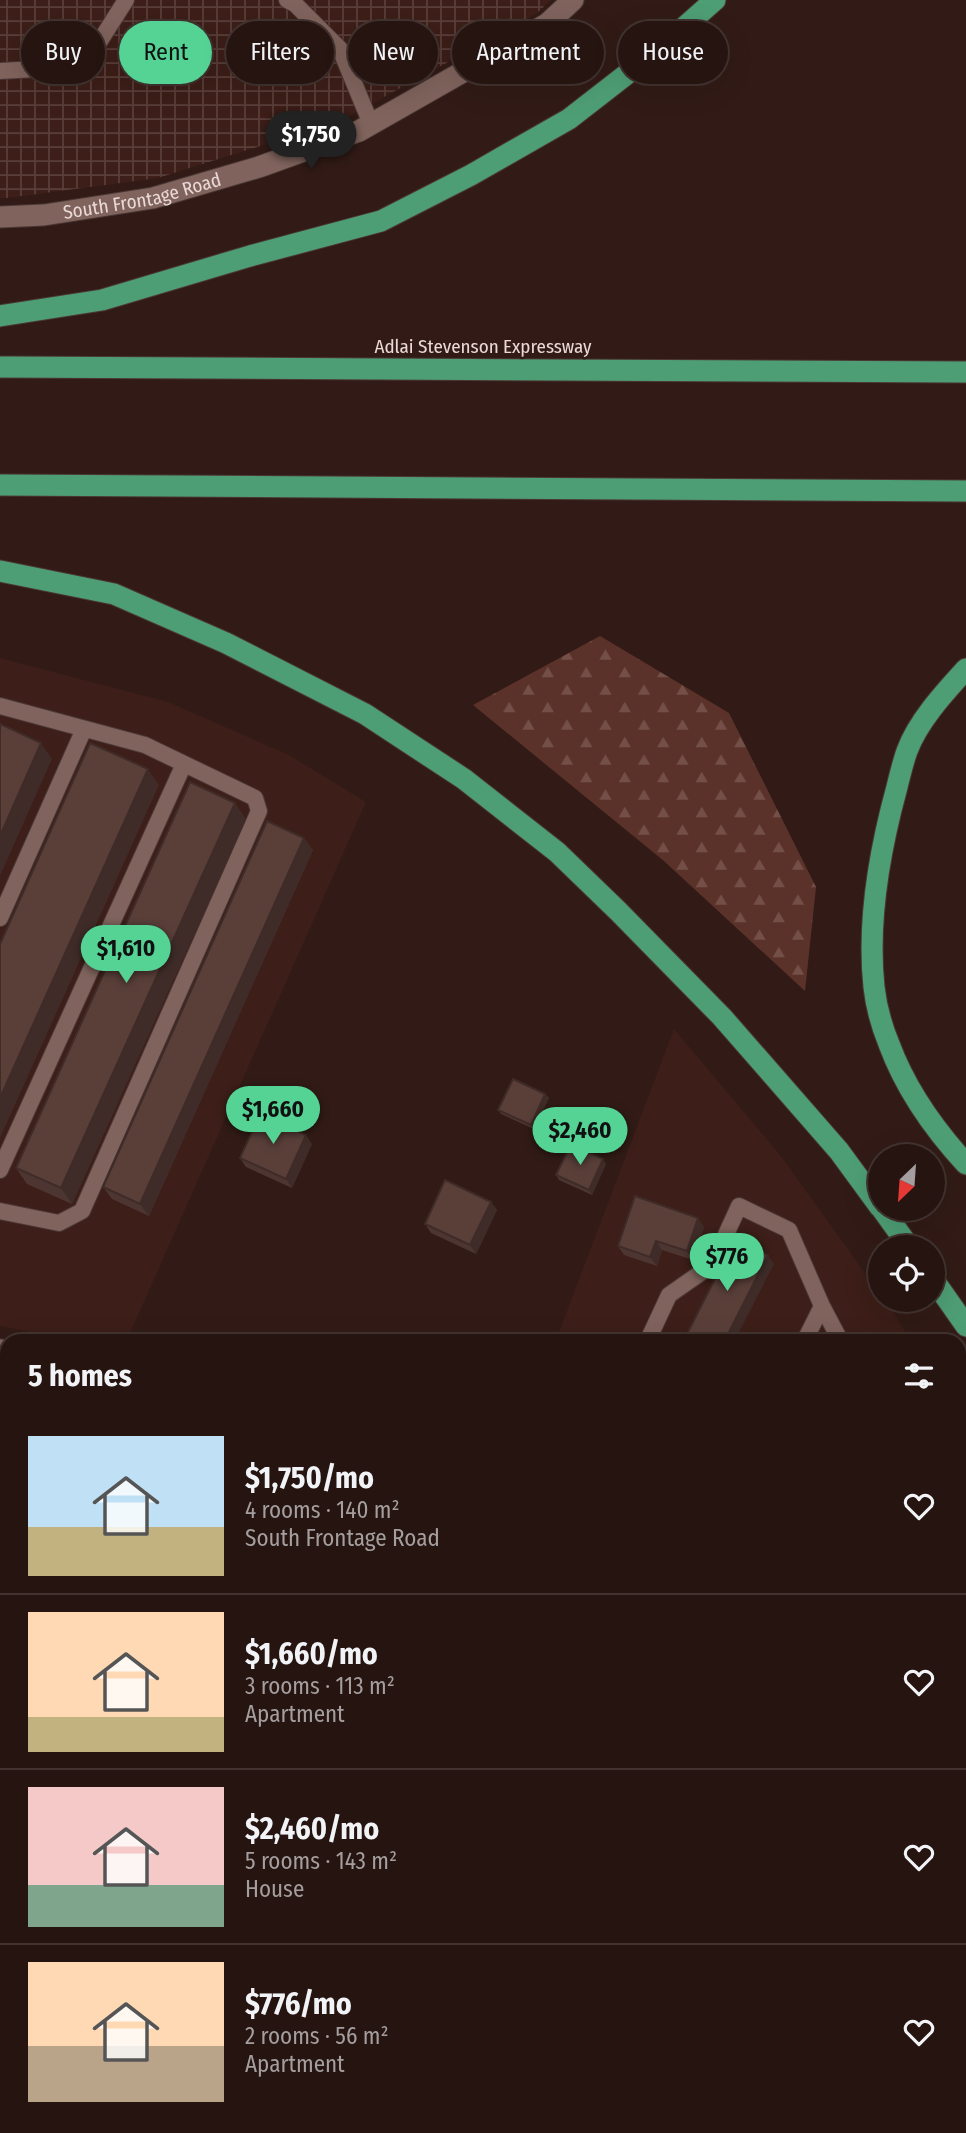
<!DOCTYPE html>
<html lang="en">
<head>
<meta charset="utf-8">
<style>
	:root { --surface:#261410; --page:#2e1d19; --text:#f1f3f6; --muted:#a49e9f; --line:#423330; --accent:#54d395 }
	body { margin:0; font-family:"Fira Sans Condensed",sans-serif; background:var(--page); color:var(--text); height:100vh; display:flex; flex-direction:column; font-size:26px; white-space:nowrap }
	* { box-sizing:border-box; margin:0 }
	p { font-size:23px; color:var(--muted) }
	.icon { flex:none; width:38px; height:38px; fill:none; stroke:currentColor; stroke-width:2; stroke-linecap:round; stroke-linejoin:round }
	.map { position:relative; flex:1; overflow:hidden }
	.details { position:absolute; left:0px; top:1334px; width:966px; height:800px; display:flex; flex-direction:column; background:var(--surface); border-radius:21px 21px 0 0; box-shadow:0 7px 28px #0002,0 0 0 2px var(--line) }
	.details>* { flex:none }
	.guide { position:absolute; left:21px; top:21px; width:924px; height:63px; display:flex; gap:14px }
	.needle { width:46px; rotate:205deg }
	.fabs { position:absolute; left:868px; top:1144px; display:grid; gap:14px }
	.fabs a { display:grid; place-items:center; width:77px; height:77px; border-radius:50%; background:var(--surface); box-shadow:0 7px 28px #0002,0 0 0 2px var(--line); font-size:35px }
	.price { position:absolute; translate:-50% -60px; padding:0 16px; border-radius:24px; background:var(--accent); color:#111; font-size:23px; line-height:46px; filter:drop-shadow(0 2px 4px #0008) }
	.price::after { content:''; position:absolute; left:50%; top:42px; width:21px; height:16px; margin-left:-10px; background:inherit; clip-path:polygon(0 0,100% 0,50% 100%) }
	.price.current { background:#222; color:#fff }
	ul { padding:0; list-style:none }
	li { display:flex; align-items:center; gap:21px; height:175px; padding:0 28px }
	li+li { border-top:2px solid var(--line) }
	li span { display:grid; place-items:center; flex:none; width:196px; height:140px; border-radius:0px; color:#555 }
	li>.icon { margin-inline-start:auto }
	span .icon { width:84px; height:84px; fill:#fffc; stroke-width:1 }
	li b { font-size:30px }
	h2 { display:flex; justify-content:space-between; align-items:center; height:84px; padding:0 28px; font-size:30px }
	.pill { padding:0 24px; border-radius:32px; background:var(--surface); box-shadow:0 7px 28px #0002,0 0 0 2px var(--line); font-size:24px; line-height:63px }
	.pill.current { background:var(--accent); color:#111 }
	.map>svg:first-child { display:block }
	.built { fill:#3d1e18 }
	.industrial { fill:url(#industrial-grid) }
	.forest { fill:url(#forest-firs) }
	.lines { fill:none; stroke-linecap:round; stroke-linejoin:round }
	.service-casing { stroke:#4b3836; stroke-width:18 }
	.minor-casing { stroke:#4b3836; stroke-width:23 }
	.motorway-casing { stroke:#4b3836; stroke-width:23 }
	.service { stroke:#7f635c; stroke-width:16 }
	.minor { stroke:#7f635c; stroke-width:21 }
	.motorway { stroke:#4e9e75; stroke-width:21 }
	.wall { fill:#4d3631 }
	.shaded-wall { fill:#3f2c28 }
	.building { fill:#5a3f39; stroke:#3f2c28; stroke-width:2 }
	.labels { text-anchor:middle; stroke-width:5; stroke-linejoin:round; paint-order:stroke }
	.street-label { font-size:19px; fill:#ead9d6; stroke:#321b16 }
</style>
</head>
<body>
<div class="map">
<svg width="966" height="2133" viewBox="0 0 966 2133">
	<defs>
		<pattern id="industrial-grid" width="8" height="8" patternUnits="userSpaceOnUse" patternTransform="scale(1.75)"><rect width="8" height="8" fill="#3d1e18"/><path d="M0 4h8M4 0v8" fill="none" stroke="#593e39"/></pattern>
		<pattern id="forest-firs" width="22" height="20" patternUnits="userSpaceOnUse" patternTransform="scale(1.75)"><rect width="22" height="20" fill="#5b3229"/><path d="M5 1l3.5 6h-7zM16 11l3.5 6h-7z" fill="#734f47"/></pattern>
	</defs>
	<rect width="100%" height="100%" fill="#321b16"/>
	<!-- built -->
	<path class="built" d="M 0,658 L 168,702 L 289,755 L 366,802 L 127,1340 L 71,1340 L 0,1326 Z
		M 674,1029 L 780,1155 L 880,1294 L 880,1300 L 885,1300 L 911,1340 L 556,1340 Z
		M 0,1375 L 7,1376 L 7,2126 L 261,2126 L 258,2133 L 0,2133 Z
		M 959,1418 L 966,1431 L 966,1521 L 959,1526 Z"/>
	<!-- industrial -->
	<path class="industrial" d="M 0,0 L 551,0 L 536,14 L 340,121 L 158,178 L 7,198 L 0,198 Z"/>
	<!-- forest -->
	<path class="forest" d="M 600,636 L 729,713 L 816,887 L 805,991 L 664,861 L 473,705 Z"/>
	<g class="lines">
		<defs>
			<path id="service" d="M 287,0 L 295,4 L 340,49 L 371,124
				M 0,71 L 36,69 L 98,44 L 126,0
				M 0,706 L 145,745 L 255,798 L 259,811 L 82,1211 L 59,1223 L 0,1211
				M 0,918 L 84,729
				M 0,1170 L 184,764
				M 822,1306 L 840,1340
				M 648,1340 L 669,1295 L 712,1265 L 739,1206 L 789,1230 L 822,1306 L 805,1340
				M 349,2130 L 350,2126"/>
			<g id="minor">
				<path id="s1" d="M 0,217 L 44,215 L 153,198 L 259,167 L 359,131 L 547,24 L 573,0"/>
				<path d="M 0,1350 L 7,1351"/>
				<path d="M 959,1966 L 966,2012"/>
				<path d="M 625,2133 L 628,2126"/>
			</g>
			<path id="motorway" d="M 0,316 L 102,300 L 250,256 L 381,221 L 471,175 L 569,119 L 663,46 L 715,0
				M 0,367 L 966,372
				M 0,485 L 966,491
				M 0,571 L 114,594 L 226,643 L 365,714 L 464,779 L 557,852 L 618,911 L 722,1017 L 839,1151 L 880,1207
				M 966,669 C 945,692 918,721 907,751 C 903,762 900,775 897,787 C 880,849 867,922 874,987 C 876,1005 882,1027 889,1044 C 906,1090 933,1128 966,1164
				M 882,1209 L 910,1248
				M 933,1279 L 966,1326"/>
		</defs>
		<!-- service casing -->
		<use href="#service" class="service-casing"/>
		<!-- minor casing -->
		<use href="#minor" class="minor-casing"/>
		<!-- motorway casing -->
		<use href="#motorway" class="motorway-casing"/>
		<!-- service -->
		<use href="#service" class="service"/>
		<!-- minor -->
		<use href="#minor" class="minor"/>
		<!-- motorway -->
		<use href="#motorway" class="motorway"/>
	</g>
	<!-- wall -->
	<path class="wall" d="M 246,819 L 72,1204 L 27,1184 L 16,1168 Z
		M 304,838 L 313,850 L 149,1216 L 112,1199 L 103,1187 Z
		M 545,1094 L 549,1098 L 534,1129 L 501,1114 L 498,1110 Z
		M 312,1144 L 292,1188 L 246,1167 L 240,1158 Z
		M 606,1164 L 592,1195 L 559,1180 L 556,1175 Z
		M 491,1202 L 497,1210 L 476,1254 L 431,1233 L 425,1224 Z
		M 704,1227 L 693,1260 L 662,1250 L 657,1266 L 624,1255 L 618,1246 Z
		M 0,1480 L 7,1481 L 7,1609 L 0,1608 Z
		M 402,2126 L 500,2126 L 497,2133 L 407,2133 Z"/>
	<!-- shaded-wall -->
	<path class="shaded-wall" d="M 41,743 L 52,759 L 0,876 L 0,836 Z
		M 148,769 L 159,785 L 0,1138 L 0,1098 Z
		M 235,803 L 246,819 L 72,1204 L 61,1188 Z
		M 304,838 L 313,850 L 149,1216 L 140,1204 Z
		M 545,1094 L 549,1098 L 534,1129 L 531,1125 Z
		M 306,1135 L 312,1144 L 292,1188 L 286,1179 Z
		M 603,1159 L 606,1164 L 592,1195 L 589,1190 Z
		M 491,1202 L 497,1210 L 476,1254 L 470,1245 Z
		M 698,1218 L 704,1227 L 693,1260 L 687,1251 Z
		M 656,1241 L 662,1250 L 657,1266 L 650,1257 Z
		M 768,1255 L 774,1264 L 735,1340 L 725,1340 Z
		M 7,1803 L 7,1871 L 0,1905 L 0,1836 Z
		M 486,2126 L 500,2126 L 497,2133 L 483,2133 Z
		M 815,2126 L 829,2126 L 826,2133 L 812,2133 Z"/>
	<!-- building -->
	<path class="building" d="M 0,724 L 41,743 L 0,836 Z
		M 90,743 L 148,769 L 0,1098 L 0,944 Z
		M 190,782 L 235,803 L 61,1188 L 16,1168 Z
		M 267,821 L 304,838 L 140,1204 L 103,1187 Z
		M 513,1079 L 545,1094 L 531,1125 L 498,1110 Z
		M 260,1114 L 306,1135 L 286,1179 L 240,1158 Z
		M 571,1144 L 603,1159 L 589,1190 L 556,1175 Z
		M 445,1180 L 491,1202 L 470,1245 L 425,1224 Z
		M 635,1196 L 698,1218 L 687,1251 L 656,1241 L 650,1257 L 618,1246 Z
		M 735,1239 L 768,1255 L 725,1340 L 684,1340 Z
		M 0,1480 L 7,1481 L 7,1595 L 0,1594 Z
		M 0,1771 L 7,1772 L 7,1803 L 0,1836 Z
		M 410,2126 L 486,2126 L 483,2133 L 425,2133 Z
		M 724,2126 L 815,2126 L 812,2133 L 721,2133 Z"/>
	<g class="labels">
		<!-- street labels -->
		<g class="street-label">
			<text dy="7" stroke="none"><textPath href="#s1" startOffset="144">South Frontage Road</textPath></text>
			<text x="483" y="353">Adlai Stevenson Expressway</text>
		</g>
	</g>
</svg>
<div class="fabs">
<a><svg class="needle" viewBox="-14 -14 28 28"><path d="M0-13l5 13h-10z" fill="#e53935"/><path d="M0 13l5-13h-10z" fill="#a49e9f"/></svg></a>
<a><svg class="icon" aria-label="locate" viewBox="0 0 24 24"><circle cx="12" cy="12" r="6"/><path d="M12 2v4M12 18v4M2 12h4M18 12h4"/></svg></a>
</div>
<b class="price current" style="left:311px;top:171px">$1,750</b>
<b class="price" style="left:126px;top:985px">$1,610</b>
<b class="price" style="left:273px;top:1146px">$1,660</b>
<b class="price" style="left:580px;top:1167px">$2,460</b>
<b class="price" style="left:727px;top:1293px">$776</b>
<div class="guide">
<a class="pill">Buy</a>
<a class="pill current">Rent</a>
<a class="pill">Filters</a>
<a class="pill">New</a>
<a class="pill">Apartment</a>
<a class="pill">House</a>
</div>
<section class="details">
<h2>5 homes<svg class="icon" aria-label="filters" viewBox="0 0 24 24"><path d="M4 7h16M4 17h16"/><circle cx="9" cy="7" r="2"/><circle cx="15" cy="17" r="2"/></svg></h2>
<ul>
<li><span style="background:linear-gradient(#bfe0f5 65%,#c2b280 0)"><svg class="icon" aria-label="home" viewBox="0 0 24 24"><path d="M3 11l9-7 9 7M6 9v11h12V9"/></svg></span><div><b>$1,750/mo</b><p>4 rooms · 140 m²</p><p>South Frontage Road</p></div><svg class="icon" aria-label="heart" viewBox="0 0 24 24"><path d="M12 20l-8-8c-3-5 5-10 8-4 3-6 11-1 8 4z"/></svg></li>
<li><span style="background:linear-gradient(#ffd9b3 75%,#c2b280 0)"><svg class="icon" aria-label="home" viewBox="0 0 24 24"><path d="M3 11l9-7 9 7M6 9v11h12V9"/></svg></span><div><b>$1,660/mo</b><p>3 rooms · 113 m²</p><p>Apartment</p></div><svg class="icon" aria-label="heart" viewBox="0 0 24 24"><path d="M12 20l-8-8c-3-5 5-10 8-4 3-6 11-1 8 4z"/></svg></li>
<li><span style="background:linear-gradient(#f6c9c9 70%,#7fa58c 0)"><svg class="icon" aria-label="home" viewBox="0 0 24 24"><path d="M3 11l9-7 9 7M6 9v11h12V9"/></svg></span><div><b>$2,460/mo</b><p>5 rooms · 143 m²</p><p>House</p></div><svg class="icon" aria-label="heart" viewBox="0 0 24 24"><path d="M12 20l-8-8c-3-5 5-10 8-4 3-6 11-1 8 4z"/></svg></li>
<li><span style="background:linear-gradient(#ffd9b3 60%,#b9a48a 0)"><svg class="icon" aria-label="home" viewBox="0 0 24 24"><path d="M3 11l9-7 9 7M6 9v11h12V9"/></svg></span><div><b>$776/mo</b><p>2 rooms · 56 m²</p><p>Apartment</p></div><svg class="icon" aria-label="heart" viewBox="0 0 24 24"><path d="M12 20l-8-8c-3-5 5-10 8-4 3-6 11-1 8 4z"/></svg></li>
</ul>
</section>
</div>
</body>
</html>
